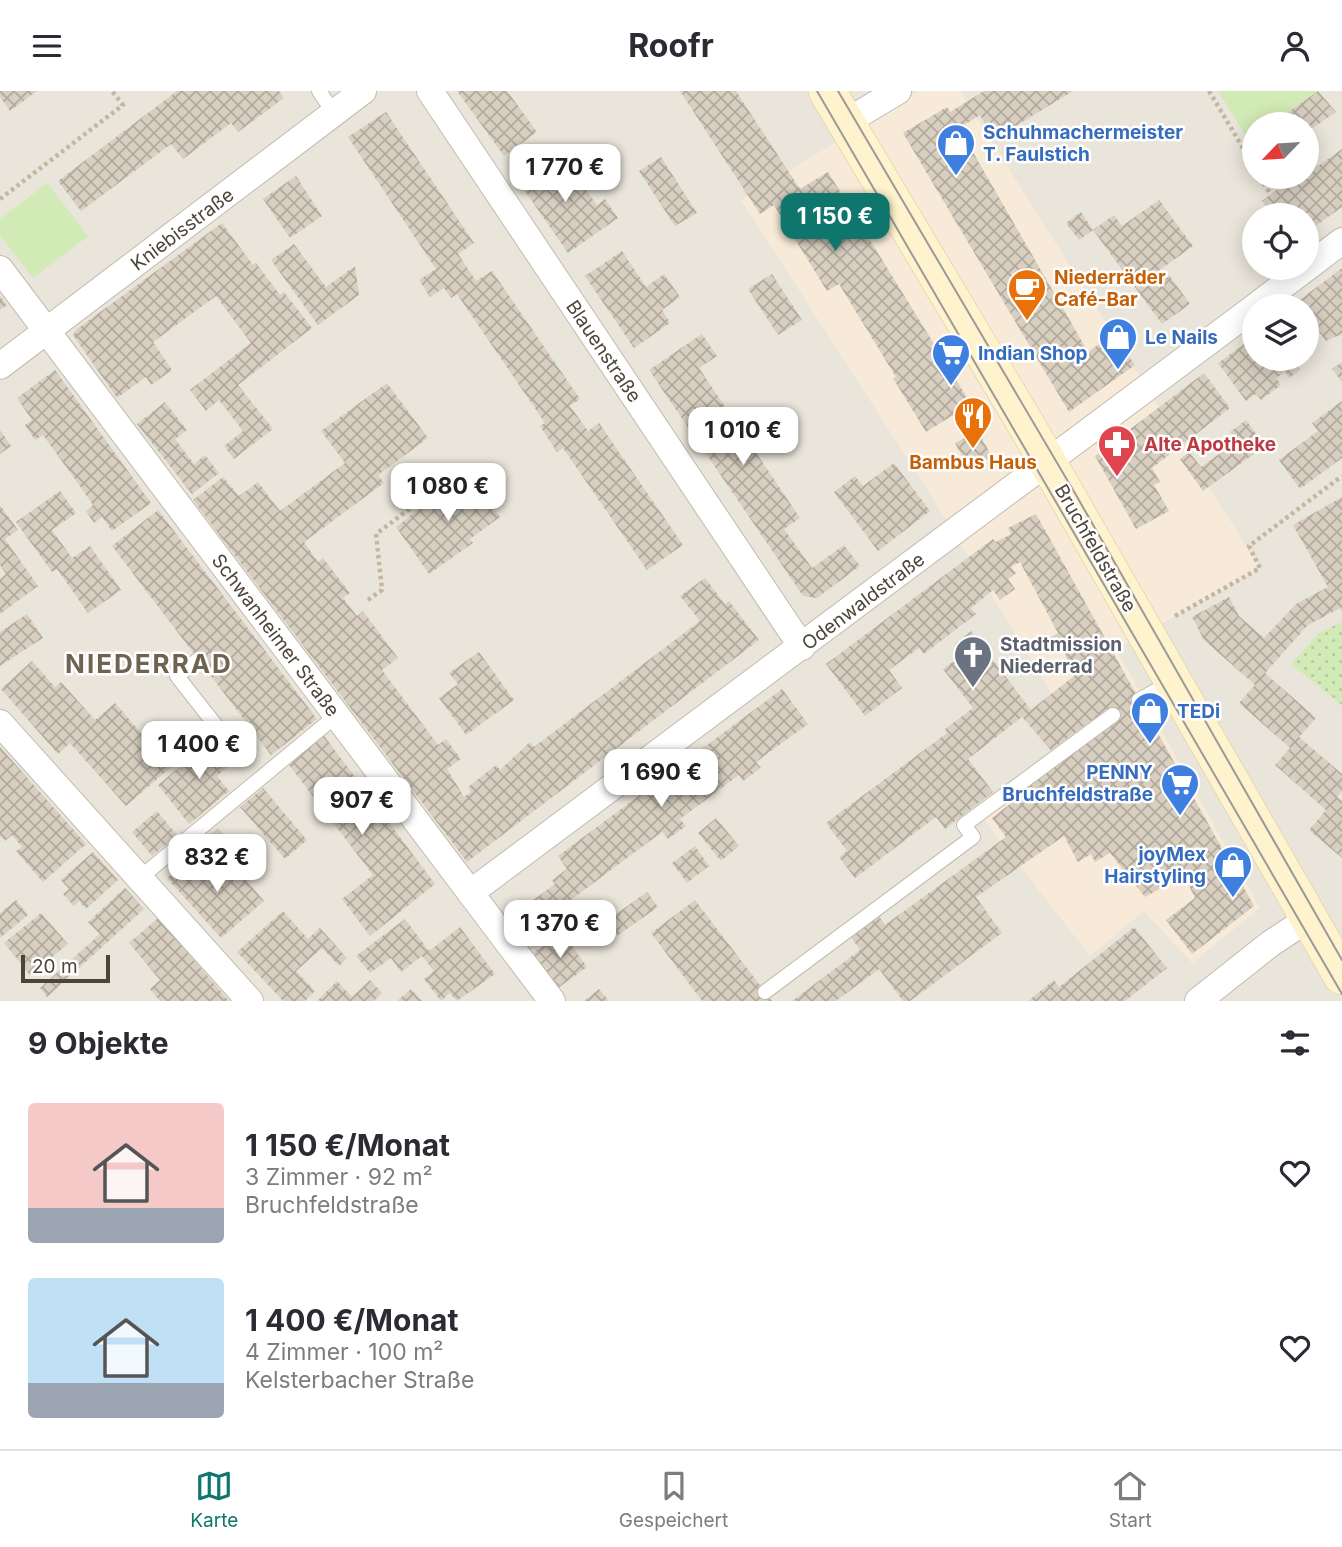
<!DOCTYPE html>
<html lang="de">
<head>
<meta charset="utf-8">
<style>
	:root { --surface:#fff; --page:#f2f2f3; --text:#2b2b33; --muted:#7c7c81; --line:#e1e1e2; --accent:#0f766e }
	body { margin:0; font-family:Inter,sans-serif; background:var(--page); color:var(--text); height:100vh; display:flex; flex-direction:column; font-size:26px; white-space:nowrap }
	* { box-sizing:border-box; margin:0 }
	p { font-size:23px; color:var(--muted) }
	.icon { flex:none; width:38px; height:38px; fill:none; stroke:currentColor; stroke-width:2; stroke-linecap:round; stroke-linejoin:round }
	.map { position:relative; height:910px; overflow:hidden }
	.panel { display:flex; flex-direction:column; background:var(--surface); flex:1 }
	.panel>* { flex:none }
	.needle { width:46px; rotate:245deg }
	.buttons { position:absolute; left:1242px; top:21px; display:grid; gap:14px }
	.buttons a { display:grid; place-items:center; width:77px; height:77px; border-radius:50%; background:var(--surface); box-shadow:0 4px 18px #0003; font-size:35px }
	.scale { position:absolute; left:21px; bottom:18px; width:89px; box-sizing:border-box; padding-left:7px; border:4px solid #4b4439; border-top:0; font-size:19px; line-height:24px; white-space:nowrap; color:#4b4439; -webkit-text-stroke:5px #fff; paint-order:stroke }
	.price { position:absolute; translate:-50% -60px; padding:0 16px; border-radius:14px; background:#fff; color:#222; font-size:23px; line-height:46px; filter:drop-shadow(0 2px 4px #0008) }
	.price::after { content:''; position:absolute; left:50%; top:42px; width:21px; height:16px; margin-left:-10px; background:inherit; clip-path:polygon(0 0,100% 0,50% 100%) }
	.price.on { background:var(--accent); color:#fff }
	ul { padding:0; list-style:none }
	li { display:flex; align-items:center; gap:21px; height:175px; padding:0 28px }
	li span { display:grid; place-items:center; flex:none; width:196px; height:140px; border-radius:7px; color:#555 }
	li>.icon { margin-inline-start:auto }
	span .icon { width:84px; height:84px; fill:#fffc; stroke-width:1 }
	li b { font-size:30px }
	h2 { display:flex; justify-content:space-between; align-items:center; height:84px; padding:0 28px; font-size:30px }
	header { display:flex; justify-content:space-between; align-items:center; height:91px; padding:0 28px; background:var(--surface); font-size:32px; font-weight:700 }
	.tabs { display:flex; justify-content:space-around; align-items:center; height:98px; border-top:2px solid var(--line); background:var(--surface); font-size:19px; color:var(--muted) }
	.tabs a { display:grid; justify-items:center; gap:4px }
	.tabs .on { color:var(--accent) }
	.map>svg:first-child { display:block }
	.residential { fill:#eae5da; fill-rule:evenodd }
	.commercial { fill:#f7ead8 }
	.grass { fill:#d2eab5 }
	.park { fill:url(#park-dots) }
	.building { fill:url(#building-cross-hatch) }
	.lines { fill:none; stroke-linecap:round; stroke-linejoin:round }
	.lane-casing { stroke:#c2bbae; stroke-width:16 }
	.street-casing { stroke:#c2bbae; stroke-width:28 }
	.secondary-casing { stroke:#d6c79b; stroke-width:38 }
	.path { stroke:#c4b79f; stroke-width:4.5; stroke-dasharray:3.5 3.5; stroke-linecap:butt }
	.lane { stroke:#fff; stroke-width:14 }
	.street { stroke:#fff; stroke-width:26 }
	.secondary { stroke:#fff3cd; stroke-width:37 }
	.tram { stroke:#9a9a9a; stroke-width:2 }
	.labels { text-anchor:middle; stroke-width:5; stroke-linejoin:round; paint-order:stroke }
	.shop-label { font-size:19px; font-weight:bold; fill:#366cbe; stroke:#fff; text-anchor:start }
	.street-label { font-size:19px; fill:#4b4439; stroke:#fff }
	.food-label { font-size:19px; font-weight:bold; fill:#c56008; stroke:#fff; text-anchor:start }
	.health-label { font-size:19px; font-weight:bold; fill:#be3a42; stroke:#fff; text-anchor:start }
	.worship-label { font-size:19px; font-weight:bold; fill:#5b616d; stroke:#fff; text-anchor:start }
	.district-label { font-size:26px; font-weight:bold; letter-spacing:2px; fill:#6e6250; stroke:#fff }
</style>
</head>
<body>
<header><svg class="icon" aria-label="menu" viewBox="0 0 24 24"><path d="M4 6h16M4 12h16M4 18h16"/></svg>Roofr<svg class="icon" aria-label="person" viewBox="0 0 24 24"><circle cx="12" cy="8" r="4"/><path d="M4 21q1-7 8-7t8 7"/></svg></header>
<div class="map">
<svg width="1342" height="910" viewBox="0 0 1342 910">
	<defs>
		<pattern id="park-dots" width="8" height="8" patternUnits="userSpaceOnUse" patternTransform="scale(1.75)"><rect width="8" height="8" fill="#d2eab5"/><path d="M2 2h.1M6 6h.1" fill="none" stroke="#b6ca9c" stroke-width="1.8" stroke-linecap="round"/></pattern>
		<pattern id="building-cross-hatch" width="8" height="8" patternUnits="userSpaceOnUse" patternTransform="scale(1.75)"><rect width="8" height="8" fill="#d8cfc1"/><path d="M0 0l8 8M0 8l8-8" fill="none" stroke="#b1aa9e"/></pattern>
	</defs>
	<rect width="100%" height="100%" fill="#f6f3ec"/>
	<!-- residential -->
	<path class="residential" d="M 0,0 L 1342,0 L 1342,910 L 0,910 ZM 1255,33 L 1307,33 L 1307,86 L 1255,86 ZM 1255,124 L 1307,124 L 1307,177 L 1255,177 ZM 1255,215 L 1307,215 L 1307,268 L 1255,268 Z"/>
	<!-- commercial -->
	<path class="commercial" d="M 919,0 L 960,0 L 1260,477 L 1116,558 L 1260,817 L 1192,872 L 1144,820 L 1090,865 L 979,722 L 1079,648 L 934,409 L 741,109 Z"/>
	<!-- grass -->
	<path class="grass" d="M 1218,0 L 1318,0 L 1272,33 L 1255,33 L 1255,46 L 1249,50 Z
		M 47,92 L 88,145 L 33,187 L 0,144 L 0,128 Z"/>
	<!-- park -->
	<path class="park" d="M 1342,531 L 1342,614 L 1291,573 L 1319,542 Z"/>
	<!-- building -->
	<path class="building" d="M 0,0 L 37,0 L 10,20 L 0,6 Z
		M 177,0 L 279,0 L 284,7 L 238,41 L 231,32 L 183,68 L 171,53 L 81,120 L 58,90 Z
		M 457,0 L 507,0 L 537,41 L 504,65 Z
		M 680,0 L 736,0 L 800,98 L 828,81 L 971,313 L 926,341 L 893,287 L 896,286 L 839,193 L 827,200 L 774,114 L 760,123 Z
		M 984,0 L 1073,0 L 994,48 L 980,24 L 959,37 L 1088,261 L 1113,243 L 1135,274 L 1069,321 L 903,42 L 947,16 L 950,21 Z
		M 1318,0 L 1336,21 L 1307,41 L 1307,33 L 1272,33 Z
		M 386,21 L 474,152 L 458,163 L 476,190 L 492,180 L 580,308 L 570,315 L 588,340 L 599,332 L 683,454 L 647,479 L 563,357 L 557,361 L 540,335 L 545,332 L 457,203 L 451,207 L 444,197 L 430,206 L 419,189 L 436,178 L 348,46 Z
		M 1342,58 L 1342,116 L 1307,141 L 1307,124 L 1272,124 L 1262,110 L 1293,86 L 1307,86 L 1307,75 L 1313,70 L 1318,75 Z
		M 552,63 L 577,100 L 584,96 L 597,114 L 605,108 L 618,127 L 568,162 L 516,87 Z
		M 661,66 L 697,122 L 675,135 L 639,80 Z
		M 296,85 L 322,125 L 290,147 L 263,108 Z
		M 1159,109 L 1193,155 L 1157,181 L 1163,189 L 1169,184 L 1190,213 L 1162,233 L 1093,139 L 1079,149 L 1066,132 L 1081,121 L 1093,139 L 1114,124 L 1122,135 Z
		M 222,132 L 253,174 L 256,172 L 280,204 L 284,201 L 312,237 L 238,294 L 273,338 L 234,368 L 224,355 L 243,340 L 219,309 L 206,320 L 190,299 L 251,252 L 216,205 L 153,251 L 172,279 L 151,294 L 146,286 L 117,307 L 73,244 L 77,238 Z
		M 294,153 L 326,196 L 355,175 L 359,204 L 318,234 L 271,169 Z
		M 622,160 L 646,196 L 664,183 L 680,206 L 662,219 L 670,232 L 634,257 L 585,185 Z
		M 1342,177 L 1342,243 L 1326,250 L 1307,225 L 1307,215 L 1300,215 L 1297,211 Z
		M 772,183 L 802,229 L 778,244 L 748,198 Z
		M 0,205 L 7,214 L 0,219 Z
		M 702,243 L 717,265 L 699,277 L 800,427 L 784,438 L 812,477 L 844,454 L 860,475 L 817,507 L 803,505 L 649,279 Z
		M 1255,245 L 1255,268 L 1303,268 L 1296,273 L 1300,279 L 1289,287 L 1285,281 L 1276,287 L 1281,294 L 1261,309 L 1256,303 L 1246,310 L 1218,272 Z
		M 1342,271 L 1342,291 L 1332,278 Z
		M 55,279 L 151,412 L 112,440 L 102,426 L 94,432 L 86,420 L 93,414 L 77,391 L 43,344 L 35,349 L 25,334 L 32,329 L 17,307 Z
		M 1204,282 L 1230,317 L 1152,377 L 1160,391 L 1154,394 L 1169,420 L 1136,438 L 1095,365 Z
		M 387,292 L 428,347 L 378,384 L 384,392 L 304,451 L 318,471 L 323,467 L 350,502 L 343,507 L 357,525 L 363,520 L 398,567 L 382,579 L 438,654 L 446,648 L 461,668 L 447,678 L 464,706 L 471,701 L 468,696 L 496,674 L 500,679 L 530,651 L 534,656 L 700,530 L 680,505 L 705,487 L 725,513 L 729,510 L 759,549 L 467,771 L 193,409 L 223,386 L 239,405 L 258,391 L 280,420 L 345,372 L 321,340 Z
		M 1342,310 L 1342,367 L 1300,398 L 1279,369 L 1318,340 L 1312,332 Z
		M 165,311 L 187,339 L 175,348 L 194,373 L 205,364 L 219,382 L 192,403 L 137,333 Z
		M 1246,329 L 1265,355 L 1203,400 L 1180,368 L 1189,361 L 1201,376 L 1236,351 L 1230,341 Z
		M 0,339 L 11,355 L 0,363 Z
		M 978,340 L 992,366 L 969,378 L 955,352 Z
		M 894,372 L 930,420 L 878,460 L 834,401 L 855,385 L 863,395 Z
		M 467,380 L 500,426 L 470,448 L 473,452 L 429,483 L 396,436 Z
		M 60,400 L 76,422 L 52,439 L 72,467 L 90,455 L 121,499 L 88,522 L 57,478 L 52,481 L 16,431 Z
		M 1342,406 L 1342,520 L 1340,517 L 1308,534 L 1265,582 L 1316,627 L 1299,646 L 1342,683 L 1342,700 L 1337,706 L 1342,710 L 1342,767 L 1309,739 L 1326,719 L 1275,674 L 1290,657 L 1239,612 L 1255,594 L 1204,549 L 1192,526 L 1229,506 L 1239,525 L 1264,547 L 1296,513 L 1328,496 L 1293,434 Z
		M 0,414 L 18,439 L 5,448 L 38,495 L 0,523 L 0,488 L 6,483 L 0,474 Z
		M 158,419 L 317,628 L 271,664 L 112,455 Z
		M 1036,423 L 1254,815 L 1192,863 L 1166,829 L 1195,807 L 1184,784 L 1145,806 L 1110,762 L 1095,771 L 1091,763 L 1078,771 L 1064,745 L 976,806 L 1002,842 L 910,910 L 903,910 L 879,878 L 836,910 L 792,910 L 860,859 L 851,846 L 879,825 L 885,834 L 1006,746 L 992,727 L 1014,710 L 1011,706 L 1116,630 L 1109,617 L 1051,659 L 1022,626 L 968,668 L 993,701 L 945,738 L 936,726 L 855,787 L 839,766 L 847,760 L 826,732 L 947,642 L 945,638 L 973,617 L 943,578 L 962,564 L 955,553 L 971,540 L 1031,619 L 1074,585 L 1063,558 L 1054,563 L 1046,549 L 1058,542 L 1020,471 L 1011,476 L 1016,482 L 1008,488 L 1015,498 L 1000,509 L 993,499 L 971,517 L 976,523 L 924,563 L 919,557 L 889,579 L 902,597 L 865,625 L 826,573 L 993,448 L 996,451 L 1011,443 L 1008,437 Z
		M 27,523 L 43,547 L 0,575 L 0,541 Z
		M 479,561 L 514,609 L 466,644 L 439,607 L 458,593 L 449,582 Z
		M 32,570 L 55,596 L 61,591 L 95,629 L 115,612 L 171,676 L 126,715 L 70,652 L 58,663 L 1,598 Z
		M 782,598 L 808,633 L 756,671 L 761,677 L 743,690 L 739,684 L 680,728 L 686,735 L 668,748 L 662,741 L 568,811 L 573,818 L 525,854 L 506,829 L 555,793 L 552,789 L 567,778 L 558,765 Z
		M 322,642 L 435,793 L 370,845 L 342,808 L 373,784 L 286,670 Z
		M 220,645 L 238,667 L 217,685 L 229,700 L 189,733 L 158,694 L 188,669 L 194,677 L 204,670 L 199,663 Z
		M 0,656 L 86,753 L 43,791 L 16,760 L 22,756 L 12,744 L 5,750 L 0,745 Z
		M 263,697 L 307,749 L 285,768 L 240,716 Z
		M 157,720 L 177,744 L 152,765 L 132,741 Z
		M 716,727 L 739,755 L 721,770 L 698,742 Z
		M 218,737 L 235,758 L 219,771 L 202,750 Z
		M 695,755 L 709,775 L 687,792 L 672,772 Z
		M 93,761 L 118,789 L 86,818 L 79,810 L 74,815 L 63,803 L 69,798 L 61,789 Z
		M 193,765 L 208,783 L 228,767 L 264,810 L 221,847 L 167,787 Z
		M 125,797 L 144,818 L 47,906 L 40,897 L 100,843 L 88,831 Z
		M 647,801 L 658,816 L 617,845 L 606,830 Z
		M 16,809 L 28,824 L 0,847 L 0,822 Z
		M 695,809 L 772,910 L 702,910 L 651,842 Z
		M 283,820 L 308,848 L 320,837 L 347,867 L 339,875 L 322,857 L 296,880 L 315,900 L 305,910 L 283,910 L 237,861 Z
		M 41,822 L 68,853 L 30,884 L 4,852 Z
		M 158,827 L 229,910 L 160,910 L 150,898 L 160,889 L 129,852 Z
		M 405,828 L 429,860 L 460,836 L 495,883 L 457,910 L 450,902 L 441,910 L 424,888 L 434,880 L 422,865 L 401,881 L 391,867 L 370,882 L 356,865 Z
		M 1134,836 L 1167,877 L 1125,910 L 1028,910 L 1054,889 L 1059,896 Z
		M 562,841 L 587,876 L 558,897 L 533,862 Z
		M 370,889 L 382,902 L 374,910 L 317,910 L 337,890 L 352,906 Z
		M 411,898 L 422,910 L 397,910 Z
		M 599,898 L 609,910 L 584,910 Z"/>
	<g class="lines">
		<defs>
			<path id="lane" d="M 319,0 L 334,22
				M 199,568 L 177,585 L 217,636
				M 1139,609 L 1172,591
				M 141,786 L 337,624
				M 765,901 L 973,746 L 964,734 L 1113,624"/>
			<path id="street" d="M 430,0 L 802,556
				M 846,31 L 898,0
				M 0,178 L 552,910
				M 1256,215 L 1342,150
				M 0,275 L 363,0
				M 0,632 L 250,910
				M 470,802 L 1255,216
				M 1198,910 L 1270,853 L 1309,827"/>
			<path id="secondary" d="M 827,0 L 1028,337 L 1342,885"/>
		</defs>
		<!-- lane casing -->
		<use href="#lane" class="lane-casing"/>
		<!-- street casing -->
		<use href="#street" class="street-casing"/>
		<!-- secondary casing -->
		<use href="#secondary" class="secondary-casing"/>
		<!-- path -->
		<path class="path" d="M 1209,0 L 1255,77
			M 1260,86 L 1271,104
			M 0,108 L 123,14 L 112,0
			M 368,509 L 382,499 L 376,443 L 427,405 L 431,411
			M 1175,525 L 1260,477 L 1249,455 L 1342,385"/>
		<!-- lane -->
		<use href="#lane" class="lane"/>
		<!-- street -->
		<use href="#street" class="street"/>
		<!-- secondary -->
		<use href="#secondary" class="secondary"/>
		<!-- tram -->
		<path class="tram" d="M 817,0 L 1342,903
			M 838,0 L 1076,404 L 1342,869"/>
	</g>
	<!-- icons -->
	<defs>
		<symbol id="shop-pin" viewBox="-11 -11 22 30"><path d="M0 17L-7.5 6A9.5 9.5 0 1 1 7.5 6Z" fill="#3f7fe0" stroke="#fff"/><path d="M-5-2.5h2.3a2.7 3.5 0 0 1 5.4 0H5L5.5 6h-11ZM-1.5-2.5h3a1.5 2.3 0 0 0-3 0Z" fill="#fff"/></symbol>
		<symbol id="cafe-pin" viewBox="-11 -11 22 30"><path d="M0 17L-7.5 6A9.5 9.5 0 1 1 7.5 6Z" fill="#e8710a" stroke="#fff"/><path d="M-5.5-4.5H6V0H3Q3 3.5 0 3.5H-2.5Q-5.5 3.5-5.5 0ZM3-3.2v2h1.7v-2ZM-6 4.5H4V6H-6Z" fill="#fff"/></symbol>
		<symbol id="supermarket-pin" viewBox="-11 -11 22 30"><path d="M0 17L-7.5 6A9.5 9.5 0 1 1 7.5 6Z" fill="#3f7fe0" stroke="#fff"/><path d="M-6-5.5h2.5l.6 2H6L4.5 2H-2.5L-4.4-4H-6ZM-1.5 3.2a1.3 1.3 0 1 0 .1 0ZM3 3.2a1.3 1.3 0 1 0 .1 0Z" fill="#fff"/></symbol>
		<symbol id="restaurant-pin" viewBox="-11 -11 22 30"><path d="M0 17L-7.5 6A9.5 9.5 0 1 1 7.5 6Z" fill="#e8710a" stroke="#fff"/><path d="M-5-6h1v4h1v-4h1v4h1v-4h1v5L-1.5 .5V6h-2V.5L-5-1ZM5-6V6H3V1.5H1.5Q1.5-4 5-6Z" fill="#fff"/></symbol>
		<symbol id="pharmacy-pin" viewBox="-11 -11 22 30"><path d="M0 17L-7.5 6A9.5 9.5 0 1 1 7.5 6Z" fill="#e0444e" stroke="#fff"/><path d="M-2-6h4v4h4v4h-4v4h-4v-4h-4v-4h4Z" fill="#fff"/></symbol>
		<symbol id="church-pin" viewBox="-11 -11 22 30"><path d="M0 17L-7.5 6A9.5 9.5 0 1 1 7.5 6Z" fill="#6b7280" stroke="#fff"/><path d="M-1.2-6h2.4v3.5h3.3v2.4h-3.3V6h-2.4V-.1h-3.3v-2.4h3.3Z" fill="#fff"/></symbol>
	</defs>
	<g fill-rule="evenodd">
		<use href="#shop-pin" x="934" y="30" width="44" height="60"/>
		<use href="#cafe-pin" x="1005" y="175" width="44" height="60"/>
		<use href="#shop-pin" x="1096" y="224" width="44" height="60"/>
		<use href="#supermarket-pin" x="929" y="240" width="44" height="60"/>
		<use href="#restaurant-pin" x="951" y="303" width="44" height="60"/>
		<use href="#pharmacy-pin" x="1095" y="331" width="44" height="60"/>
		<use href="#church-pin" x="951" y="542" width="44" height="60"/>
		<use href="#shop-pin" x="1128" y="598" width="44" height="60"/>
		<use href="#supermarket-pin" x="1158" y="670" width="44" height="60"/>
		<use href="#shop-pin" x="1211" y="752" width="44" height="60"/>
	</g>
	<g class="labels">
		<!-- shop labels -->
		<g class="shop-label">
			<text x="983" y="48">Schuhmachermeister<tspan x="983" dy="22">T. Faulstich</tspan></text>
			<text x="1145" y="253">Le Nails</text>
			<text x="978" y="269">Indian Shop</text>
			<text x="1177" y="627">TEDi</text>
			<text x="1153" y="688" text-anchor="end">PENNY<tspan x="1153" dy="22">Bruchfeldstraße</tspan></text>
			<text x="1206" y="770" text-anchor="end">joyMex<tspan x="1206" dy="22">Hairstyling</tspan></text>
		</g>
		<!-- street labels -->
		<g class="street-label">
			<text transform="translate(182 138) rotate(-37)" y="7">Kniebisstraße</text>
			<text transform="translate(604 260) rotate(56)" y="7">Blauenstraße</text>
			<text transform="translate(1096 457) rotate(60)" y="7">Bruchfeldstraße</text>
			<text transform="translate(863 510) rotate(-37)" y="7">Odenwaldstraße</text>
			<text transform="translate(276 544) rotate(53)" y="7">Schwanheimer Straße</text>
		</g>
		<!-- food labels -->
		<g class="food-label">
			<text x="1054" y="193">Niederräder<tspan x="1054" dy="22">Café-Bar</tspan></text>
			<text x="973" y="378" text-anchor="middle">Bambus Haus</text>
		</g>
		<!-- health labels -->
		<g class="health-label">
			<text x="1144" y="360">Alte Apotheke</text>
		</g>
		<!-- worship labels -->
		<g class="worship-label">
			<text x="1000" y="560">Stadtmission<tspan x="1000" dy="22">Niederrad</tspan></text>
		</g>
		<!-- district labels -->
		<g class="district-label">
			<text x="149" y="582">NIEDERRAD</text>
		</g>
	</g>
</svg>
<div class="buttons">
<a><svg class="needle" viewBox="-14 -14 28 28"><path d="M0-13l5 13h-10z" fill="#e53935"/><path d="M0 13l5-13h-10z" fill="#7c7c81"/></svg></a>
<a><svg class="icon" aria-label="locate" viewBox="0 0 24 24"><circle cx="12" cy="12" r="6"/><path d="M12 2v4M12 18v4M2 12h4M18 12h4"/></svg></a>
<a><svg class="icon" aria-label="layers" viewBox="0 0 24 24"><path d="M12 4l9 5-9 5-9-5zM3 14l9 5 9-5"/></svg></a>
</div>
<div class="scale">20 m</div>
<b class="price" style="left:565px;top:113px">1 770 €</b>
<b class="price on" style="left:835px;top:162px">1 150 €</b>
<b class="price" style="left:743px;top:376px">1 010 €</b>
<b class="price" style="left:448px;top:432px">1 080 €</b>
<b class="price" style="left:199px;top:690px">1 400 €</b>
<b class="price" style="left:661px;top:718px">1 690 €</b>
<b class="price" style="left:362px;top:746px">907 €</b>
<b class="price" style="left:217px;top:803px">832 €</b>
<b class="price" style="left:560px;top:869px">1 370 €</b>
</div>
<section class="panel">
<h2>9 Objekte<svg class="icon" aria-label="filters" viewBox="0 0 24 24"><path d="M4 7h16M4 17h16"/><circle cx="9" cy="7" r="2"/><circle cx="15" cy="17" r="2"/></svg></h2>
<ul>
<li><span style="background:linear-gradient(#f6c9c9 75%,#9aa5b1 0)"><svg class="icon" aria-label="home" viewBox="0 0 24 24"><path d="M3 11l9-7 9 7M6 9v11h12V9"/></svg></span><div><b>1 150 €/Monat</b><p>3 Zimmer · 92 m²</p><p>Bruchfeldstraße</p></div><svg class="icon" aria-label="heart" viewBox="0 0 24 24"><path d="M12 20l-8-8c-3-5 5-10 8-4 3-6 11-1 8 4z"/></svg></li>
<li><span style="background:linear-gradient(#bfe0f5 75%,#9aa5b1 0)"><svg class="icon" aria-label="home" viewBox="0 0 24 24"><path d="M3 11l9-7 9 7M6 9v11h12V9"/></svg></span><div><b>1 400 €/Monat</b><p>4 Zimmer · 100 m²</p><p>Kelsterbacher Straße</p></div><svg class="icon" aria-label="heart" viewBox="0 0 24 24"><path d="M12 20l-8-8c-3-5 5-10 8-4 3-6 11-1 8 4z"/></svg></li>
</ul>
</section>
<nav class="tabs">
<a class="on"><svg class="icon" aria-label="map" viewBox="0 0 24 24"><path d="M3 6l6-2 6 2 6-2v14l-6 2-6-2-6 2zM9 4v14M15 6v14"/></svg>Karte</a>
<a><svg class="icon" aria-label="saved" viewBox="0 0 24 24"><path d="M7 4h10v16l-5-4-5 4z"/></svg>Gespeichert</a>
<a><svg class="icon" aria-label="home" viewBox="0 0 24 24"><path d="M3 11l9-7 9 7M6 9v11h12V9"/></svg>Start</a>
</nav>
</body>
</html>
